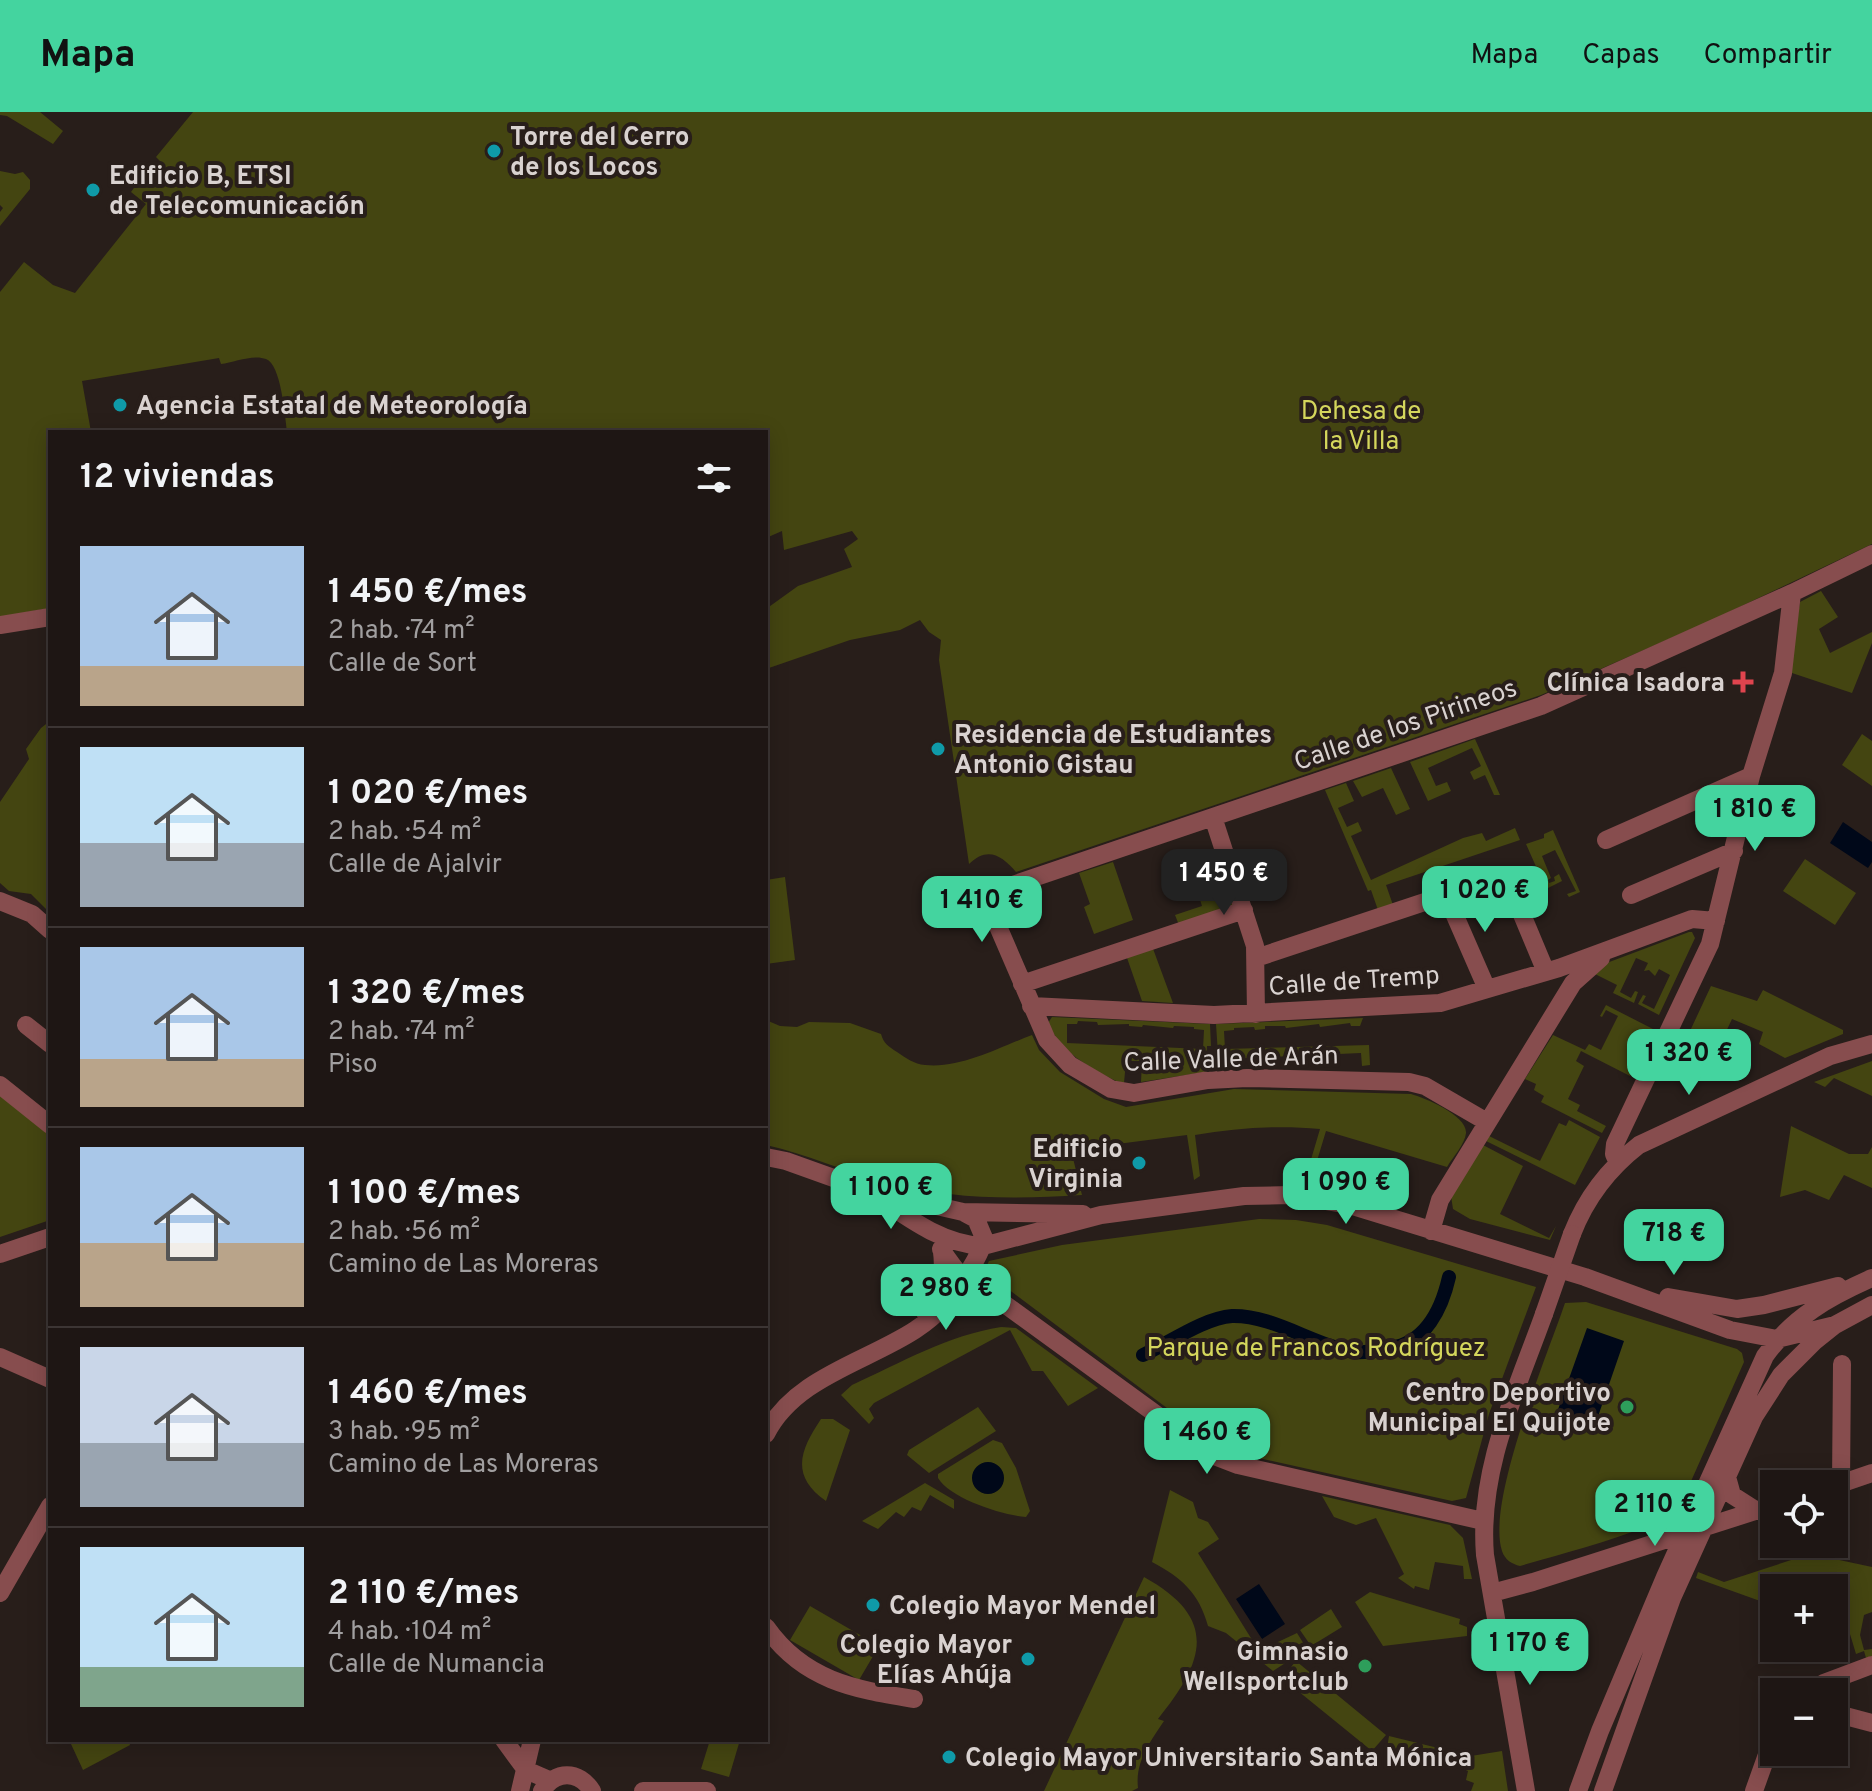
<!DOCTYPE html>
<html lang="es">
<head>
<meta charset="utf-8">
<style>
	:root { --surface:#1e1614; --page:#261f1d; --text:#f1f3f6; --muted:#a19fa0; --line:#3c3534; --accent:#44d49f }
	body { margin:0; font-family:Overpass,sans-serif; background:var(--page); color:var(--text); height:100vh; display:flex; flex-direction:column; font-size:30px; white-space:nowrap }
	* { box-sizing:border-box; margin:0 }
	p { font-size:26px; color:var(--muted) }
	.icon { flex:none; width:44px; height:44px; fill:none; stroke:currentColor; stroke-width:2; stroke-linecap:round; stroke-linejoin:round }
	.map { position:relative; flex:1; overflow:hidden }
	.drawer { position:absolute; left:48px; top:318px; width:720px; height:1312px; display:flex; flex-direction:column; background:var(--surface); border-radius:0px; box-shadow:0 4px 20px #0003,0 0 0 2px var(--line) }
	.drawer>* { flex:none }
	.tools { position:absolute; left:1760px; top:1358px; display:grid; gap:16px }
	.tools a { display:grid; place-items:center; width:88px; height:88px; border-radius:0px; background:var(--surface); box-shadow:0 4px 20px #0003,0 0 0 2px var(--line); font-size:40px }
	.price { position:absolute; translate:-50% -68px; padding:0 18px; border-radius:16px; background:var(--accent); color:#111; font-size:26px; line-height:52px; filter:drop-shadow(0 2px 4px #0008) }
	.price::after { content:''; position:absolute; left:50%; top:48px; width:24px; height:18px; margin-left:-12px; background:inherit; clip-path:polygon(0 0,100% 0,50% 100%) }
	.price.current { background:#222; color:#fff }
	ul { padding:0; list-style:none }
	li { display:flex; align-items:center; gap:24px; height:200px; padding:0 32px }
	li+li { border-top:2px solid var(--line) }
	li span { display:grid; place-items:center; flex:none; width:224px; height:160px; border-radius:0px; color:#555 }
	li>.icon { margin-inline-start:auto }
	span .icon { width:96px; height:96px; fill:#fffc; stroke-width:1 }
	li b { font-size:34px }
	h2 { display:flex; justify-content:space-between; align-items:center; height:96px; padding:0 32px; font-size:34px }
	header { display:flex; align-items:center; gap:48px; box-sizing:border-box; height:112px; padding:0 40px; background:var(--accent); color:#111 }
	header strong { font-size:38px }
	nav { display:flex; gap:44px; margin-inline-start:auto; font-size:28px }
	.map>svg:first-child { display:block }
	.green { fill:#444511; fill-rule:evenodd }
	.water { fill:#000819 }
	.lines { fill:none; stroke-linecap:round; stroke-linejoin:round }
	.canal { stroke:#000819; stroke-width:14 }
	.minor { stroke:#874d4e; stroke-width:18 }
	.minor-bridge { stroke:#874d4e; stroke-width:18 }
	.culture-dot { fill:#0f9aa8; stroke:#281e1a; stroke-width:3 }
	.health-dot { fill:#e0444e; stroke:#281e1a; stroke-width:3 }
	.leisure-dot { fill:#2e9e5b; stroke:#281e1a; stroke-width:3 }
	.labels { text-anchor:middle; stroke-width:8; stroke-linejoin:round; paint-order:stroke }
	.poi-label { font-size:26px; font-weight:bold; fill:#d9d2d0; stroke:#281e1a; text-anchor:start }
	.park-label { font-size:26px; fill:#d4d65c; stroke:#281e1a }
	.street-label { font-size:26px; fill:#d9d2d0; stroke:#281e1a }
</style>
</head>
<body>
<header>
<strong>Mapa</strong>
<nav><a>Mapa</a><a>Capas</a><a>Compartir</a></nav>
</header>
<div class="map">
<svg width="1872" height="1679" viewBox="0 0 1872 1679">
	<rect width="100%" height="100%" fill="#281e1a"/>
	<!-- green -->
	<path class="green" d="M 0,0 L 40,0 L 63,19 L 53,32 L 7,4 L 0,3 Z
		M 193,0 L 1872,0 L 1872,432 L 1710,509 L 1541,583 L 1016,760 C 1002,743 987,734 969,752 L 939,548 L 941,528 L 929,520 L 920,508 L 900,518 L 850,528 L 766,557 L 766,497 L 798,474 L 852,455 L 844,437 L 858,427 L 852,419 L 784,438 L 782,419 L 766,426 L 766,320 L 287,320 C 285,304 281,252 266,247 C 254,242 234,250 221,252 L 219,246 L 82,269 L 91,320 L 50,320 L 50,496 L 0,505 L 0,180 L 24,150 L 53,173 L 75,181 L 146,92 L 131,80 L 139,69 L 143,72 L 161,50 L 156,45 Z
		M 0,59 L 15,62 L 23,60 L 30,68 L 30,77 L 0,114 L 0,100 L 3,96 L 0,93 Z
		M 1821,479 L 1838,505 L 1819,517 L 1830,541 L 1872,520 L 1872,531 L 1852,581 L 1789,560 L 1800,490 Z
		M 50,609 L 50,801 L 31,782 L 9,779 L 0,771 L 0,690 L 29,647 L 26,637 L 41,616 Z
		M 1862,622 L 1872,629 L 1872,674 L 1842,653 Z
		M 1475,627 L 1500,683 L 1494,683 L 1485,663 L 1474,668 L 1470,660 L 1481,654 L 1472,636 L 1428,656 L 1436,674 L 1447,670 L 1451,679 L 1428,689 L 1410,650 Z
		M 1391,656 L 1410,697 L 1396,703 L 1383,676 L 1362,685 L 1353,669 Z
		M 1346,671 L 1354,689 L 1338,696 L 1347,715 L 1358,710 L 1362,719 L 1351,724 L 1371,768 L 1463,726 L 1482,721 L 1486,729 L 1515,716 L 1520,728 L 1386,773 L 1393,793 L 1378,798 L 1371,778 L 1368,779 L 1325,678 Z
		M 1553,718 L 1580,780 L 1569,785 L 1567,782 L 1576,779 L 1555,738 L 1542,744 L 1551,766 L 1548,768 L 1549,771 L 1555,769 L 1554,765 L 1559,762 L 1562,769 L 1546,777 L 1526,732 L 1544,726 L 1544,722 Z
		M 1805,747 L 1856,781 L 1835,813 L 1783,779 Z
		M 1113,750 L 1133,808 L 1094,822 L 1084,795 L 1090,792 L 1079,761 Z
		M 1223,755 L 1236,793 L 1179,813 L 1175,803 L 1202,794 L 1193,766 Z
		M 785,765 L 795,848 L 766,852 L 766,768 Z
		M 1689,820 L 1692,820 L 1695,826 L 1659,903 L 1638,892 L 1643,883 L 1646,884 L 1642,891 L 1654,897 L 1670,863 L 1659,857 L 1655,864 L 1649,858 L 1644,859 L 1648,851 L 1636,846 L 1620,880 L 1631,886 L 1635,879 L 1638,880 L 1634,891 L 1613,881 L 1617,873 L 1593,861 L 1604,852 Z
		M 1152,834 L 1173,891 L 1142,889 L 1126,843 Z
		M 1711,874 L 1757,889 L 1763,878 L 1843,918 L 1843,922 L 1785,946 L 1759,932 L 1763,920 L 1732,907 L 1708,958 L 1683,934 Z
		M 1606,893 L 1653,917 L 1630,964 L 1581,939 L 1576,949 L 1584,954 L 1568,987 L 1580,993 L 1577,999 L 1606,1014 L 1602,1021 L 1541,990 L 1544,984 L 1534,978 L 1536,972 L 1525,967 L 1553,923 L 1585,938 L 1589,932 L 1601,938 L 1618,904 L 1606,898 L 1602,905 L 1600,904 Z
		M 1052,905 L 1210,912 L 1211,934 L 1207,934 L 1206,960 L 1141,970 L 1142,949 L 1126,949 L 1124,971 L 1116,969 C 1090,956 1059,939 1048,911 ZM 1078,909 L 1097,910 L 1098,913 L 1129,912 L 1129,914 L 1142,915 L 1143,913 L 1173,916 L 1174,914 L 1194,915 L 1194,917 L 1204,918 L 1203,937 L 1067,931 L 1067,912 L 1077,912 Z
		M 1363,906 L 1360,914 L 1351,914 L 1350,911 L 1320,915 L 1319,912 L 1286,916 L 1285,914 L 1265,914 L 1265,917 L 1255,918 L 1254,915 L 1234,916 L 1234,918 L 1224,919 L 1225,937 L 1369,933 L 1370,953 L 1362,954 L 1361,941 L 1226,947 L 1225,942 L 1218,942 L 1216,912 Z
		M 766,908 L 780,914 L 797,915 L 809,910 L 850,911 L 881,922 C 884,932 888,934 897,940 C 906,946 914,952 925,953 C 960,957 1000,935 1032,923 L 1039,938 L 1060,960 L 1104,987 L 1126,995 L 1234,977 L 1411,982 C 1425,986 1467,1003 1466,1021 C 1465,1032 1453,1045 1447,1055 L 1326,1019 L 1313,1062 L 1307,1061 L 1320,1017 C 1278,1013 1237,1016 1195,1023 L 1200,1064 L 1194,1068 L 1187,1023 L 1071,1038 L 1082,1083 C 1015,1087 951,1088 885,1070 C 845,1060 807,1042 766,1033 Z
		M 1872,949 L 1872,984 L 1834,966 L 1825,975 L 1814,970 Z
		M 0,981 L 50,1013 L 50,1108 L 0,1125 Z
		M 1569,1008 L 1600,1025 L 1575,1073 L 1486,1029 L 1489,1024 L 1540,1049 L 1559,1011 L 1566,1014 Z
		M 1791,1014 L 1849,1042 L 1868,1042 L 1872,1035 L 1872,1076 L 1844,1063 L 1829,1088 L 1805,1078 L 1780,1085 Z
		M 1483,1033 L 1523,1054 L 1500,1102 L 1549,1126 L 1556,1114 L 1550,1128 L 1470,1107 L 1453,1097 L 1451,1084 Z
		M 1259,1107 L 1296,1108 L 1327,1113 L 1536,1175 L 1489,1302 L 1466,1386 L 1452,1389 L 1245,1343 L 1224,1335 L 1203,1323 L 984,1159 L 989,1149 L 1062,1133 Z
		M 1586,1190 L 1737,1237 L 1742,1241 L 1744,1250 L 1680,1394 C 1664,1417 1552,1444 1520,1454 C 1512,1452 1505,1448 1502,1439 C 1486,1390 1547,1244 1565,1191 Z
		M 1001,1215 L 1016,1216 L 1098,1276 L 1068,1294 L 1043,1259 L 1032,1259 L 1010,1218 L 874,1291 L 869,1297 L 874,1306 L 869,1312 L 841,1283 L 852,1273 C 900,1251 949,1223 1001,1215 Z
		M 978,1295 L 996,1319 L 929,1361 L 907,1343 L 909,1338 Z
		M 821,1307 L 833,1307 L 850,1318 L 826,1389 C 789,1363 801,1337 821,1307 Z
		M 993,1328 L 1002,1331 L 1016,1356 L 1030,1399 L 1026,1405 C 1002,1403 951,1387 938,1366 L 938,1362 Z
		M 925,1371 L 954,1388 L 954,1397 L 930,1383 L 921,1399 L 912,1395 L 904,1405 L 896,1400 L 878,1417 L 862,1409 Z
		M 1170,1378 L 1193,1390 L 1198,1406 L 1208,1410 L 1219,1427 L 1198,1441 L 1259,1539 L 1297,1521 L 1307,1537 L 1273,1559 L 1226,1521 L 1208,1514 C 1199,1481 1182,1466 1152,1450 Z
		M 1322,1384 L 1450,1413 L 1463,1426 L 1472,1467 L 1464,1467 L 1463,1454 L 1435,1450 L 1429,1478 L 1415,1474 L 1414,1477 L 1398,1466 L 1404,1462 L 1376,1406 L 1356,1413 L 1334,1405 Z
		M 1825,1437 L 1830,1446 L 1872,1455 L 1872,1500 L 1864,1503 L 1860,1523 L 1864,1538 L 1872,1537 L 1872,1544 L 1866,1546 L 1864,1539 L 1856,1542 L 1844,1502 L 1834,1500 L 1834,1476 L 1774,1476 L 1774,1494 L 1696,1466 L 1698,1460 L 1724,1470 Z
		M 1144,1465 C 1220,1507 1204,1550 1158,1607 L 1164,1609 C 1150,1630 1135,1650 1138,1676 L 1132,1679 L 1044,1679 Z
		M 1370,1480 L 1460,1507 L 1459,1512 L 1467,1515 L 1467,1524 L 1383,1534 L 1355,1490 Z
		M 810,1494 L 879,1534 L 859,1568 L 790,1528 Z
		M 1331,1497 L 1342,1515 L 1311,1534 L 1300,1518 Z
		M 1296,1549 L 1386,1623 L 1372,1639 L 1282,1566 Z
		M 1389,1624 L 1471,1644 L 1502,1639 L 1508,1679 L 1471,1679 L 1474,1671 L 1466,1668 L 1468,1659 C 1440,1646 1417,1638 1386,1643 Z
		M 79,1628 L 128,1628 L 130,1633 L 83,1658 L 71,1632 Z
		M 710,1628 L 740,1628 L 729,1665 L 701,1657 Z"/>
	<!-- water -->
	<path class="water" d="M 1843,710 L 1872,730 L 1872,750 L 1868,756 L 1830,731 Z
		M 1587,1216 L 1624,1229 L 1593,1319 L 1555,1306 Z
		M972 1366a16 16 0 1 1 32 0a16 16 0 1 1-32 0Z
		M 1259,1472 L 1285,1512 L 1262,1527 L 1236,1487 Z"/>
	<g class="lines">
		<!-- canal -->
		<path class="canal" d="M 1143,1243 C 1169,1231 1204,1206 1232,1204 C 1274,1203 1314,1234 1355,1240 C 1368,1241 1379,1238 1391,1236 C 1426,1230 1442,1196 1449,1165"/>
		<!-- minor -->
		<path class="minor" d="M 0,513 L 50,505
			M 1213,705 L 1255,834 L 1256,902
			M 1606,728 L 1751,664
			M 1446,783 L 1487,877
			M 1631,783 L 1734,739
			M 0,789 L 32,802 L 50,818
			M 1256,846 L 1500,765 L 1508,769 L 1546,860
			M 1022,872 L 1244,798
			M 1031,894 L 1214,903 L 1440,891 L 1559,856 L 1692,807 L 1716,809
			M 26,913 L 50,932
			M 0,973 L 50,1013
			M 1487,1010 L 1425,974 L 1409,970 L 1247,966 L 1208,968 L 1134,981 L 1111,977 L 1070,953 L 1047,928 L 987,789 L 986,782 L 1541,594 L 1792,481 L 1872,442
			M 766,1045 L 786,1049 L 867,1078 L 963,1100 L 1083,1102
			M 1618,1051 L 1614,1042 L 1615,1032 L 1710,832 L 1751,664 L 1783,561 L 1792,481
			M 867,1078 C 903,1102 939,1132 983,1134 L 1101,1103 L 1244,1084 L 1290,1083 L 1349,1093 L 1585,1165 L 1730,1218 L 1777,1227 L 1835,1213
			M 1431,1119 L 1440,1088 L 1573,871 L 1601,846
			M 1572,1122 C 1586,1086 1608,1057 1639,1033 L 1830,944 L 1872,932
			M 941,1137 C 953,1155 969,1179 992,1183 L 1212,1343 L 1238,1353 L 1483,1409
			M 0,1142 L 50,1125
			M 1668,1185 L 1737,1197 L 1764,1193 L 1838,1174
			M 926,1203 C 939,1185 945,1162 942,1140
			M 0,1245 L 50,1267
			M 766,1322 C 794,1266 866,1250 915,1218 C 938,1203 956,1183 969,1159 C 975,1149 982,1138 984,1126 L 976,1107 L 963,1100
			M 1727,1365 L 1732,1383 L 1757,1399
			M 1841,1371 L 1842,1252
			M 1834,1374 L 1872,1361
			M 0,1481 L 50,1394
			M 1492,1481 L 1533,1470 L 1774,1393
			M 766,1515 C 804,1569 854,1577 914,1587
			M 1809,1580 L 1824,1571 L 1872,1553
			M 1834,1601 L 1872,1611
			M 504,1628 L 526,1658 L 549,1668
			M 520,1679 L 532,1628
			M 542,1679 C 555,1658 579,1658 592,1679
			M 643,1679 L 707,1679
			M 1526,1679 L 1485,1443 C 1478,1358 1516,1280 1544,1202
			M 1578,1679 L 1600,1619 L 1665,1465 L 1765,1244 C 1793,1205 1829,1185 1872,1166
			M 1603,1679 L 1672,1486 L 1754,1305 L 1781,1263 L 1815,1229 L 1835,1213 L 1872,1193
			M 1754,1679 L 1774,1623"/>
		<!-- minor-bridge -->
		<path class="minor-bridge" d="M 1544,1202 L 1572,1122"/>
	</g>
	<!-- markers -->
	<g class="culture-dot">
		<circle cx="494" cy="39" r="8"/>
		<circle cx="93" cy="78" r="8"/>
		<circle cx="120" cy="293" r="8"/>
		<circle cx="938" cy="637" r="8"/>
		<circle cx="1139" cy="1051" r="8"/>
		<circle cx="873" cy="1493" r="8"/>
		<circle cx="1028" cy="1547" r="8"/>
		<circle cx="949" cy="1645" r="8"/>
	</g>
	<path class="health-dot" d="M1739 558h8v8h8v8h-8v8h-8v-8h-8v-8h8z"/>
	<g class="leisure-dot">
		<circle cx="1627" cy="1295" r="8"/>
		<circle cx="1365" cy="1554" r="8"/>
	</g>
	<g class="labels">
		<!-- poi labels -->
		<g class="poi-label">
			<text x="510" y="33">Torre del Cerro<tspan x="510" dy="30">de los Locos</tspan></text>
			<text x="109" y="72">Edificio B, ETSI<tspan x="109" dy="30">de Telecomunicación</tspan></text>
			<text x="136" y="302">Agencia Estatal de Meteorología</text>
			<text x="1725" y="579" text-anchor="end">Clínica Isadora</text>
			<text x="954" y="631">Residencia de Estudiantes<tspan x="954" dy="30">Antonio Gistau</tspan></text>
			<text x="1123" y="1045" text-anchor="end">Edificio<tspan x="1123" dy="30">Virginia</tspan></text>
			<text x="1611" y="1289" text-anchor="end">Centro Deportivo<tspan x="1611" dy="30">Municipal El Quijote</tspan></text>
			<text x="889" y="1502">Colegio Mayor Mendel</text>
			<text x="1012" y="1541" text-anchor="end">Colegio Mayor<tspan x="1012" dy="30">Elías Ahúja</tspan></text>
			<text x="1349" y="1548" text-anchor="end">Gimnasio<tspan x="1349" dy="30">Wellsportclub</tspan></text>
			<text x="965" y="1654">Colegio Mayor Universitario Santa Mónica</text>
		</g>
		<!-- park labels -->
		<g class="park-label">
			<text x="1361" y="307">Dehesa de<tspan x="1361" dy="30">la Villa</tspan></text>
			<text x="1316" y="1244">Parque de Francos Rodríguez</text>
		</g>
		<!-- street labels -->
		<g class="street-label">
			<text transform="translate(1405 612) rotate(-19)" y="9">Calle de los Pirineos</text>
			<text transform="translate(1354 868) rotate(-4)" y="9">Calle de Tremp</text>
			<text transform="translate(1231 946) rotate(-2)" y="9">Calle Valle de Arán</text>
		</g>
	</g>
</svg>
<div class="tools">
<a><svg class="icon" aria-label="locate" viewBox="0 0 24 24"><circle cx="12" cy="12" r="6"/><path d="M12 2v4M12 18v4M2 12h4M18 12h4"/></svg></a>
<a>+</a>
<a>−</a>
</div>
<b class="price" style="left:1755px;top:741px">1 810 €</b>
<b class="price current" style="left:1224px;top:805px">1 450 €</b>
<b class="price" style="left:1485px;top:822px">1 020 €</b>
<b class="price" style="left:982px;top:832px">1 410 €</b>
<b class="price" style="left:1689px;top:985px">1 320 €</b>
<b class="price" style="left:1346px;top:1114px">1 090 €</b>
<b class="price" style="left:891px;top:1119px">1 100 €</b>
<b class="price" style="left:1674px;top:1165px">718 €</b>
<b class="price" style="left:946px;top:1220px">2 980 €</b>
<b class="price" style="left:1207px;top:1364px">1 460 €</b>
<b class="price" style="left:1655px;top:1436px">2 110 €</b>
<b class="price" style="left:1530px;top:1575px">1 170 €</b>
<section class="drawer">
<h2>12 viviendas<svg class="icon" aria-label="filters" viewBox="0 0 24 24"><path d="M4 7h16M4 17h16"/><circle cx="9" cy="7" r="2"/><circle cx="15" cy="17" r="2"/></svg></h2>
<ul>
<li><span style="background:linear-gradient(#a9c7e8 75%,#b9a48a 0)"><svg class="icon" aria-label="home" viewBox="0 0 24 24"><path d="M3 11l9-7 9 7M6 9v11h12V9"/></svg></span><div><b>1 450 €/mes</b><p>2 hab. · 74 m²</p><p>Calle de Sort</p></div></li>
<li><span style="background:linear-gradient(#bfe0f5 60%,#9aa5b1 0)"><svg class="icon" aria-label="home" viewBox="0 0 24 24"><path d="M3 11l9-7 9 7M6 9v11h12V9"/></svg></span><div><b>1 020 €/mes</b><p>2 hab. · 54 m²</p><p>Calle de Ajalvir</p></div></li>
<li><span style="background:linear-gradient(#a9c7e8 70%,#b9a48a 0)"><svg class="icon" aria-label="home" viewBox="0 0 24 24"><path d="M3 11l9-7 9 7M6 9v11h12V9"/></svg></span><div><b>1 320 €/mes</b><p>2 hab. · 74 m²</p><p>Piso</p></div></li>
<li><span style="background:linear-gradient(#a9c7e8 60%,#b9a48a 0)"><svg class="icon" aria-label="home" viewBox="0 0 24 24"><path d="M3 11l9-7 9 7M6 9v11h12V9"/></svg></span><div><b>1 100 €/mes</b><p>2 hab. · 56 m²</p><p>Camino de Las Moreras</p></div></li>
<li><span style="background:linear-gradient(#c9d6e8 60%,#9aa5b1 0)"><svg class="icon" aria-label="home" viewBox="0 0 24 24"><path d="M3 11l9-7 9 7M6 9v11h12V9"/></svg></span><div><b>1 460 €/mes</b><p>3 hab. · 95 m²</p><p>Camino de Las Moreras</p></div></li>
<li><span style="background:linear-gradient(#bfe0f5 75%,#7fa58c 0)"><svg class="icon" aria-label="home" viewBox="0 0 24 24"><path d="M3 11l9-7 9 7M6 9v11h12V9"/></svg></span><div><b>2 110 €/mes</b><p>4 hab. · 104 m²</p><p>Calle de Numancia</p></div></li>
</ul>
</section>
</div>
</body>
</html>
